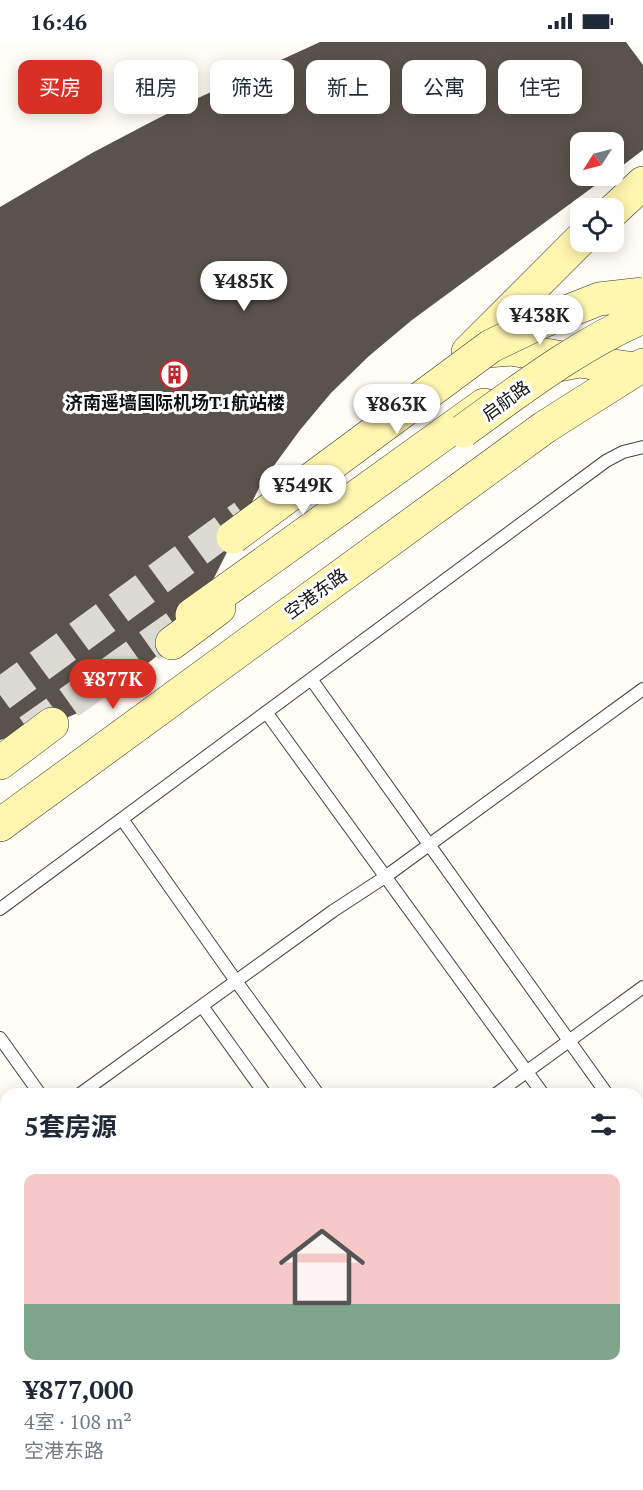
<!DOCTYPE html>
<html lang="zh">
<head>
<meta charset="utf-8">
<style>
	:root { --surface:#fff; --page:#f6f6f7; --text:#1f2937; --muted:#747a83; --line:#e0e1e3; --accent:#d93025 }
	body { margin:0; font-family:"PT Serif","Noto Sans SC",serif; background:var(--page); color:var(--text); height:100vh; display:flex; flex-direction:column; font-size:22px; white-space:nowrap }
	* { box-sizing:border-box; margin:0 }
	p { font-size:20px; color:var(--muted) }
	.icon { flex:none; width:33px; height:33px; fill:none; stroke:currentColor; stroke-width:2; stroke-linecap:round; stroke-linejoin:round }
	.map { position:relative; flex:1; overflow:hidden }
	.sheet { position:absolute; left:0px; top:1046px; width:644px; height:404px; display:flex; flex-direction:column; background:var(--surface); border-radius:18px 18px 0 0; box-shadow:0 3px 15px #0003 }
	.sheet>* { flex:none }
	.hud { position:absolute; left:18px; top:18px; width:608px; height:54px; display:flex; gap:12px }
	.needle { width:39px; rotate:234deg }
	.fabs { position:absolute; left:570px; top:90px; display:grid; gap:12px }
	.fabs a { display:grid; place-items:center; width:54px; height:54px; border-radius:12px; background:var(--surface); box-shadow:0 3px 15px #0003; font-size:30px }
	.price { position:absolute; translate:-50% -51px; padding:0 14px; border-radius:21px; background:#fff; color:#222; font-size:20px; line-height:39px; filter:drop-shadow(0 2px 3px #0008) }
	.price::after { content:''; position:absolute; left:50%; top:36px; width:18px; height:14px; margin-left:-9px; background:inherit; clip-path:polygon(0 0,100% 0,50% 100%) }
	.price.current { background:var(--accent); color:#fff }
	ul { padding:0; list-style:none }
	li { display:grid; align-content:center; gap:12px; height:318px; padding:0 24px }
	li+li { border-top:2px solid var(--line) }
	li span { display:grid; place-items:center; height:186px; border-radius:12px; color:#555 }
	li>.icon { margin-inline-start:auto }
	span .icon { width:108px; height:108px; fill:#fffc; stroke-width:1 }
	li b { font-size:26px }
	h2 { display:flex; justify-content:space-between; align-items:center; height:72px; padding:0 24px; font-size:26px }
	.tag { padding:0 21px; border-radius:12px; background:var(--surface); box-shadow:0 3px 15px #0003; font-size:21px; line-height:54px }
	.tag.current { background:var(--accent); color:#fff }
	.status { display:flex; justify-content:space-between; align-items:center; height:42px; padding:0 30px; background:var(--surface); direction:ltr }
	.status svg { height:16px; fill:currentColor }
	.map>svg:first-child { display:block }
	.building { fill:#5a524d }
	.lines { fill:none; stroke-linecap:round; stroke-linejoin:round }
	.secondary-tunnel { stroke:#dbdad3; stroke-width:33; stroke-dasharray:33 16; stroke-linecap:butt }
	.service-casing { stroke:#444; stroke-width:14 }
	.secondary-casing { stroke:#333; stroke-width:34 }
	.service { stroke:#fff; stroke-width:12 }
	.secondary { stroke:#fff6b0; stroke-width:33 }
	.secondary-bridge-casing { stroke:#333; stroke-width:34; stroke-linecap:butt }
	.secondary-bridge { stroke:#fff6b0; stroke-width:33 }
	.labels { text-anchor:middle; stroke-width:6; stroke-linejoin:round; paint-order:stroke }
	.street-label { font-size:18px; fill:#111; stroke:#fff }
	.poi-label { font-size:18px; font-weight:bold; fill:#111; stroke:#fff }
</style>
</head>
<body>
<div class="status"><b>16:46</b><svg viewBox="0 0 49 12"><path d="M0 12V9h3v3zM5 12V6h3v6zM10 12V3h3v9zM15 12V0h3v12zM26 1h20v11H26zM47 4h2v5h-2z"/></svg></div>
<div class="map">
<svg width="643" height="1448" viewBox="0 0 643 1448">
	<rect width="100%" height="100%" fill="#fffdf5"/>
	<!-- building -->
	<path class="building" d="M 320,0 L 626,0 L 643,23 L 643,108 L 614,130 L 614,100 L 580,100 L 580,134 L 608,134 L 412,278 L 369,314 L 331,351 L 300,388 L 262,440 L 206,552 L 172,601 L 152,618 L 80,670 L 52,682 L 0,698 L 0,165 L 92,111 L 151,80 L 198,56 Z"/>
	<g class="lines">
		<!-- secondary-tunnel -->
		<path class="secondary-tunnel" d="M 0,653 L 244,474
			M 29,689 L 192,573"/>
		<defs>
			<path id="service" d="M 311,637 L 607,1052
				M 266,670 L 543,1052
				M 122,777 L 236,939 L 318,1052
				M 0,867 L 606,419 L 623,410 L 643,405
				M 202,964 L 265,1052
				M 0,996 L 40,1052
				M 80,1052 L 333,869 L 385,835 L 643,647
				M 496,1052 L 643,945
				M 0,1111 L 6,1106
				M 0,1321 L 6,1329"/>
			<path id="secondary" d="M 614,168 L 643,141
				M 468,310 L 580,198
				M 474,310 L 511,307 L 574,318
				M 548,325 L 579,319 L 635,327
				M 192,573 L 484,363
				M 172,601 L 219,566
				M 0,721 L 52,682
				M 0,783 L 545,385 L 643,323
				M 638,1380 L 643,1376
				M 539,1448 L 546,1443"/>
		</defs>
		<!-- service casing -->
		<use href="#service" class="service-casing"/>
		<!-- secondary casing -->
		<use href="#secondary" class="secondary-casing"/>
		<!-- service -->
		<use href="#service" class="service"/>
		<!-- secondary -->
		<use href="#secondary" class="secondary"/>
		<defs>
			<path id="secondary-bridge" d="M 463,389 C 520,348 578,303 643,275
				M 233,495 L 491,304 L 541,280 L 599,257 L 643,252"/>
		</defs>
		<!-- secondary-bridge casing -->
		<use href="#secondary-bridge" class="secondary-bridge-casing"/>
		<!-- secondary-bridge -->
		<use href="#secondary-bridge" class="secondary-bridge"/>
	</g>
	<!-- icons -->
	<defs>
		<symbol id="building-ring" viewBox="-11 -11 22 22"><circle r="9.5" fill="#fff" stroke="#c4262e" stroke-width="1.5"/><path d="M-4-6H4V6H1V3H-1V6H-4ZM-2.5-4.3h1.7v1.8h-1.7ZM.8-4.3h1.7v1.8H.8ZM-2.5-1h1.7V.8h-1.7ZM.8-1h1.7V.8H.8Z" fill="#c4262e"/></symbol>
	</defs>
	<g fill-rule="evenodd">
		<use href="#building-ring" x="158" y="316" width="33" height="33"/>
	</g>
	<g class="labels">
		<!-- street labels -->
		<g class="street-label">
			<text transform="translate(506 359) rotate(-36)" y="6">启航路</text>
			<text transform="translate(316 552) rotate(-36)" y="6">空港东路</text>
		</g>
		<!-- poi labels -->
		<g class="poi-label">
			<text x="175" y="367">济南遥墙国际机场T1航站楼</text>
		</g>
	</g>
</svg>
<div class="fabs">
<a><svg class="needle" viewBox="-14 -14 28 28"><path d="M0-13l5 13h-10z" fill="#e53935"/><path d="M0 13l5-13h-10z" fill="#747a83"/></svg></a>
<a><svg class="icon" aria-label="locate" viewBox="0 0 24 24"><circle cx="12" cy="12" r="6"/><path d="M12 2v4M12 18v4M2 12h4M18 12h4"/></svg></a>
</div>
<b class="price" style="left:244px;top:270px">¥485K</b>
<b class="price" style="left:540px;top:304px">¥438K</b>
<b class="price" style="left:397px;top:393px">¥863K</b>
<b class="price" style="left:303px;top:474px">¥549K</b>
<b class="price current" style="left:113px;top:668px">¥877K</b>
<div class="hud">
<a class="tag current">买房</a>
<a class="tag">租房</a>
<a class="tag">筛选</a>
<a class="tag">新上</a>
<a class="tag">公寓</a>
<a class="tag">住宅</a>
</div>
<section class="sheet">
<h2>5套房源<svg class="icon" aria-label="filters" viewBox="0 0 24 24"><path d="M4 7h16M4 17h16"/><circle cx="9" cy="7" r="2"/><circle cx="15" cy="17" r="2"/></svg></h2>
<ul>
<li><span style="background:linear-gradient(#f6c9c9 70%,#7fa58c 0)"><svg class="icon" aria-label="home" viewBox="0 0 24 24"><path d="M3 11l9-7 9 7M6 9v11h12V9"/></svg></span><div><b>¥877,000</b><p>4室 · 108 m²</p><p>空港东路</p></div></li>
</ul>
</section>
</div>
</body>
</html>
